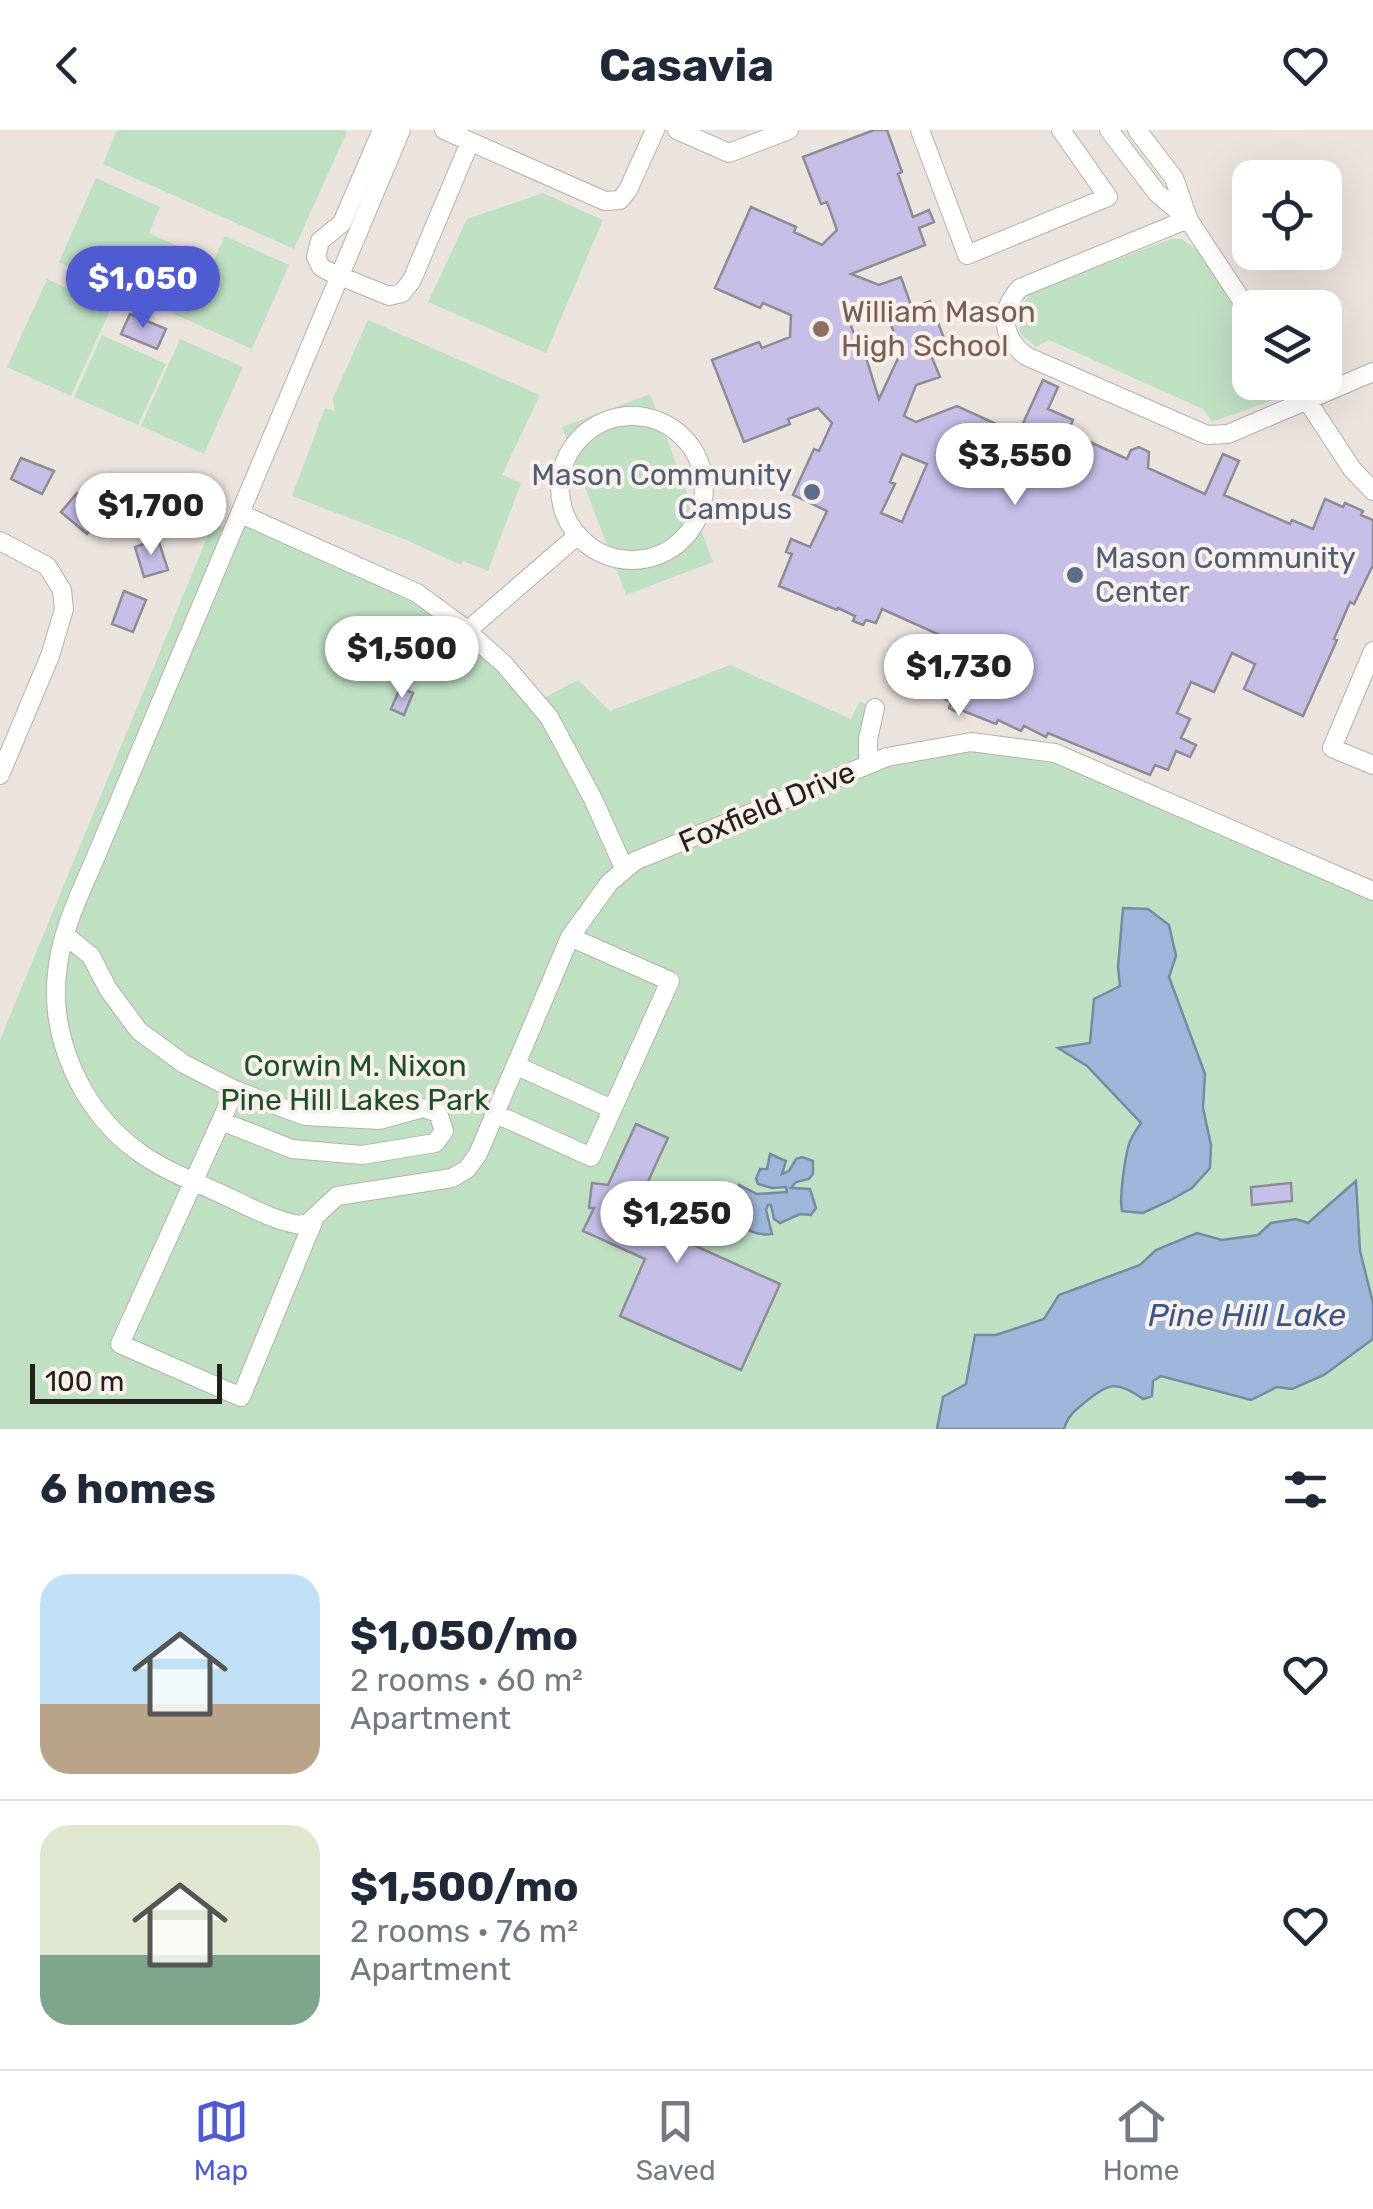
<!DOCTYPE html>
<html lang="en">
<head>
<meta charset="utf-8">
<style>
	:root { --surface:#fff; --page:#f6f6f7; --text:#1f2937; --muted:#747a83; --line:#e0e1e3; --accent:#4f5cd1 }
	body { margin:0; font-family:Rubik,sans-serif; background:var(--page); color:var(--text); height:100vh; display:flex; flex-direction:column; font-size:38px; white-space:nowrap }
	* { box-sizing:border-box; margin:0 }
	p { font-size:32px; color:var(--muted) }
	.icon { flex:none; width:55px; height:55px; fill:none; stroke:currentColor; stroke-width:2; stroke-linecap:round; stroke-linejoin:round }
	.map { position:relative; height:1299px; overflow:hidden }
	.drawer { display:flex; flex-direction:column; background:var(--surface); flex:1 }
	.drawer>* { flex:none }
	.controls { position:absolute; left:1232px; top:30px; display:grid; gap:20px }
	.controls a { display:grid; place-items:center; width:110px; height:110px; border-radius:20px; background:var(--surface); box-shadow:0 10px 40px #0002; font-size:50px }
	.scale { position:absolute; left:30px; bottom:25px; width:192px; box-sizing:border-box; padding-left:10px; border:5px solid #23201e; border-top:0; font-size:28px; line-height:35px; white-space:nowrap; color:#23201e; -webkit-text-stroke:8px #f9f0eb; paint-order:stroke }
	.price { position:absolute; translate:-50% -85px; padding:0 22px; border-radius:35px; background:#fff; color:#222; font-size:32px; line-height:65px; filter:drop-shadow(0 2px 5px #0008) }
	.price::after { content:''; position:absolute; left:50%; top:60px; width:30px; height:22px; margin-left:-15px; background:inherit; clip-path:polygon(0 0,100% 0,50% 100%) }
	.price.on { background:var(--accent); color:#fff }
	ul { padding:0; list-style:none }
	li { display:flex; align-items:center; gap:30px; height:250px; padding:0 40px }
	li+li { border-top:2px solid var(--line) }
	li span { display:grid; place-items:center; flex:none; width:280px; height:200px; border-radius:30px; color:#555 }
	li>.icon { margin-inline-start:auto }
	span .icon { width:120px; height:120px; fill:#fffc; stroke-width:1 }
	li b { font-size:42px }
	h2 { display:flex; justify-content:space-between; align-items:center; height:120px; padding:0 40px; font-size:42px }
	header { display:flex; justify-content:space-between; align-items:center; height:130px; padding:0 40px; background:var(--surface); font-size:45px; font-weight:700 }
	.menu { display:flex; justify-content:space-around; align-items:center; height:140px; border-top:2px solid var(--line); background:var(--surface); font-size:28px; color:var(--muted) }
	.menu a { display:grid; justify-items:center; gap:5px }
	.menu .on { color:var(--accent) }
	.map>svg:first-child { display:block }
	.green { fill:#c0e0c4 }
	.water { fill:#9eb6da; stroke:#7989a2; stroke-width:2.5 }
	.building { fill:#c5bfe8; stroke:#8d8c94; stroke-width:2.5; fill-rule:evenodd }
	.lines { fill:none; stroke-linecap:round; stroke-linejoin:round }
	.minor-casing { stroke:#b7b0aa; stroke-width:20 }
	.minor { stroke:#fff; stroke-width:18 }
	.education-dot { fill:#8d6e63; stroke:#f9f0eb; stroke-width:4 }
	.service-dot { fill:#5c6f8a; stroke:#f9f0eb; stroke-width:4 }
	.labels { text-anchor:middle; stroke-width:8; stroke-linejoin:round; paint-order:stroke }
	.education-label { font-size:30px; fill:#785e54; stroke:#f9f0eb; text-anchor:start }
	.service-label { font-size:30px; fill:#4e5e75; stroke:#f9f0eb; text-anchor:end }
	.street-label { font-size:30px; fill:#23201e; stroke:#f9f0eb }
	.park-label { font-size:30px; fill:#1b4f27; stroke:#f9f0eb }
	.water-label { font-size:32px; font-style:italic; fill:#385788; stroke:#f9f0eb }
</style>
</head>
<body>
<header><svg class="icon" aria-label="back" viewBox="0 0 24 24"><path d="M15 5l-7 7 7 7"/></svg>Casavia<svg class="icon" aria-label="heart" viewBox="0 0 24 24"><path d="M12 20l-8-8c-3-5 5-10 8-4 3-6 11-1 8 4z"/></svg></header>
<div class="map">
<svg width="1373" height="1299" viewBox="0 0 1373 1299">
	<rect width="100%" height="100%" fill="#ebe3de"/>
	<!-- green -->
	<path class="green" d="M 117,0 L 342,0 L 347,2 L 294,119 L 103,34 Z
		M 96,48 L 160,77 L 149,103 L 213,132 L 225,106 L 289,135 L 252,219 L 59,132 Z
		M 543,63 L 603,90 L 546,223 L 428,172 L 467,89 Z
		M 1171,109 L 1182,109 L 1201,123 L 1250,197 L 1250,252 L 1282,253 L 1279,268 L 1212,292 L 1203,279 L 1049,210 L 1036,217 L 1020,203 L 1018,182 L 1031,162 Z
		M 47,149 L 111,178 L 71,266 L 7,237 Z
		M 368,190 L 540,265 L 502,345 L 521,353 L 488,441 L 463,431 L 461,435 L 404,409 L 292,366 L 325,278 L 334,281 L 333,268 Z
		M 102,205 L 166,234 L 138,295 L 74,267 Z
		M 180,209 L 243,237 L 204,324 L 141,296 Z
		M 650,264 L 713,432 L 626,465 L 562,297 Z
		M 241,384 L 417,463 L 538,571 L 578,550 L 610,581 L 730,535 L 851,589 L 860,571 L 875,578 L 869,634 L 887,627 L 1015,616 L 1373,761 L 1373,1299 L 0,1299 L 0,910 L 213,393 L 234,402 Z"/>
	<!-- water -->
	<path class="water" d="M 1123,778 L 1148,779 L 1169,795 L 1176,826 L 1169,847 L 1205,944 L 1203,978 L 1211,1015 L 1210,1038 L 1192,1058 L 1169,1071 L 1143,1083 L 1122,1081 C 1119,1069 1125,1027 1129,1014 C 1131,1007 1137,999 1141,993 L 1087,936 L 1058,918 L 1090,913 L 1094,869 L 1120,856 L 1118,837 Z
		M 770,1024 L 786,1031 L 782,1044 L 789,1041 L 796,1029 L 802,1027 L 813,1031 L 813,1044 L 809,1049 L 796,1052 L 791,1058 L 810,1059 L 816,1078 L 811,1085 L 800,1084 L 780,1093 L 774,1089 L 771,1075 L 768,1075 L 766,1080 L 772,1104 C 741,1108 725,1081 739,1055 L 757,1064 L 787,1062 L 786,1057 L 772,1058 L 758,1054 L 756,1049 L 760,1039 L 767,1039 Z
		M 1356,1051 L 1360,1121 L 1373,1173 L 1373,1209 L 1324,1245 L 1292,1259 L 1277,1257 L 1251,1270 L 1161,1246 L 1153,1251 L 1152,1266 L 1143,1269 C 1116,1250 1109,1253 1084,1273 C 1074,1281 1068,1286 1064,1299 L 937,1299 L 943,1267 L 966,1254 L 975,1205 L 996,1205 L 1044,1189 L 1059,1165 L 1140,1135 L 1156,1120 L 1197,1103 L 1222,1110 L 1258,1105 L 1271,1093 L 1296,1089 L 1308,1093 Z"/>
	<!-- building -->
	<path class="building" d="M 874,0 L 887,0 L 902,42 L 898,44 L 913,87 L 929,80 L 934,92 L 919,98 L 925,115 L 851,144 L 879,155 L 901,147 L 912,178 L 930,171 L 945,211 L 928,218 L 940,247 L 916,255 L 904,286 L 916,292 L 957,276 L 1018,304 L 1043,250 L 1058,257 L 1048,279 L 1073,290 L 1068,302 L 1127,329 L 1131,320 L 1139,317 L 1149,322 L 1148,338 L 1205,364 L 1223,324 L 1239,331 L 1224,365 L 1290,394 L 1292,390 L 1313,399 L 1325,369 L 1343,377 L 1345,373 L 1363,381 L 1361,385 L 1373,390 L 1373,435 L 1354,474 L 1350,472 L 1334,509 L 1337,510 L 1303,586 L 1244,559 L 1255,534 L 1232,523 L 1214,562 L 1191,552 L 1177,583 L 1190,589 L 1181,608 L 1196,615 L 1190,627 L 1176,621 L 1168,640 L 1155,635 L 1150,645 L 1048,603 L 1046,607 L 1024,596 L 1021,601 L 998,590 L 996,594 L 961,580 L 960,583 L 955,581 L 949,578 L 951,572 L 941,567 L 960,524 L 938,515 L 942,506 L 882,479 L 876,493 L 866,490 L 863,495 L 853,491 L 855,486 L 838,478 L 837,480 L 779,456 L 792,424 L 786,422 L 791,409 L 810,417 L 827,381 L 793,365 L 814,319 L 819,321 L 832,293 L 818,278 L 788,289 L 790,294 L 744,312 L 712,230 L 759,212 L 762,218 L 790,207 L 791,185 L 763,173 L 760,178 L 715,158 L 751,77 L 796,97 L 794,102 L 822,115 L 837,100 L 827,72 L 821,74 L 803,27 ZM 842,171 L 890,192 L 901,222 L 879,269 L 858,202 L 854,204 ZM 902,324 L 927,334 L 902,392 L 881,383 L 895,354 L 890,352 Z
		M 130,184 L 166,199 L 157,219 L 121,204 Z
		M 21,328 L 54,341 L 42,364 L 11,349 Z
		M 77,363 L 102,385 L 87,404 L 61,382 Z
		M 158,409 L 168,440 L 144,447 L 135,417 Z
		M 124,461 L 146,470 L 133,502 L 112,494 Z
		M 400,558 L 413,563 L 404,585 L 391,579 Z
		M 636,994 L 668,1008 L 644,1060 L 656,1062 L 651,1096 L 780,1154 L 741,1240 L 620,1186 L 645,1129 L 583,1101 L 594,1078 L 589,1078 L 592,1053 L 608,1055 Z
		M 1291,1053 L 1292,1071 L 1252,1075 L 1251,1057 Z"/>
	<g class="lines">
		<defs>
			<path id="minor" d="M 382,0 L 342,93 L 320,111 L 316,127 L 321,137 L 330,142 L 389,166 L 402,163 L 412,150 L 470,12
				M 401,0 L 99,719 C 84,756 63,795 58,835 C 47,906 82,982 140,1023 C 161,1038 185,1048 208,1058 C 237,1070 271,1091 301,1095 L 309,1092 L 337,1066 L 452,1048 L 467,1039 L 478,1024 L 570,807 L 609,753 L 635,731 L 887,627 L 971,612 L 1055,623 L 1373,761
				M 444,0 L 605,71 L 620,70 L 628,60 L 655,0
				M 677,0 L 729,23 L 789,0
				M 920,0 L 967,125 L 1108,67 L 1061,0
				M 1109,0 L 1157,63 L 1188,89 L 1250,183
				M 1137,0 L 1174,48 L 1188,88
				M 1188,89 L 1020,158 C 999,181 1001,207 1026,226 L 1207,305 L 1228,304 L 1373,242
				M 1295,252 L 1352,339 L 1373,361
				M560 358a72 72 0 1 1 144 0a72 72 0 1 1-144 0Z
				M 241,384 L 417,463 L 459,494 L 504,534 L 549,587 L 593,669 L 624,738
				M 0,411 L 47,436 L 62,460 L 64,479 L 50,526 L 0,645
				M 467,501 L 578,405
				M 1373,521 L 1332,618 L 1373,635
				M 868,634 L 868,609 L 875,578
				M 65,805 L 91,826 L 108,859 L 139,901 L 184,934 L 235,960 L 120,1214 L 241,1267 L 315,1087
				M 517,936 L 612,979
				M 496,984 L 591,1027 L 670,851 L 570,807
				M 221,991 L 292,1019 L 362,1025 L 435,1013 L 444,1001 L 438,983 L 423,978 L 379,990 L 305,986 L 235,960"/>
		</defs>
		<!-- minor casing -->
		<use href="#minor" class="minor-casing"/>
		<!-- minor -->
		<use href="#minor" class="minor"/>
	</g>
	<!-- markers -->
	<circle class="education-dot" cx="821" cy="199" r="10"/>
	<g class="service-dot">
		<circle cx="812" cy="362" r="10"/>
		<circle cx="1075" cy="445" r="10"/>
	</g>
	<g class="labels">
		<!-- education labels -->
		<g class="education-label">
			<text x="841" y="192">William Mason<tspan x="841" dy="34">High School</tspan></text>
		</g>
		<!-- service labels -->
		<g class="service-label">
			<text x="792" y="355">Mason Community<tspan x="792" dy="34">Campus</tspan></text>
			<text x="1095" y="438" text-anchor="start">Mason Community<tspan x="1095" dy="34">Center</tspan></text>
		</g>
		<!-- street labels -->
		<g class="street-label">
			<text transform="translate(767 677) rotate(-23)" y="10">Foxfield Drive</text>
		</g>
		<!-- park labels -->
		<g class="park-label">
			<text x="355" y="946">Corwin M. Nixon<tspan x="355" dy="34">Pine Hill Lakes Park</tspan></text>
		</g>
		<!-- water labels -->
		<g class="water-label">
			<text x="1247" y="1196">Pine Hill Lake</text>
		</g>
	</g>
</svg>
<div class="controls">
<a><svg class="icon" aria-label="locate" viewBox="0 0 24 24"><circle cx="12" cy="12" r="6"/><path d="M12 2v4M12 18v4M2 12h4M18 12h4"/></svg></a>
<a><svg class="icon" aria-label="layers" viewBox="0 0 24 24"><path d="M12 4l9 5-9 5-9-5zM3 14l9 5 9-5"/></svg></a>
</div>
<div class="scale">100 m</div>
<b class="price on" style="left:143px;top:201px">$1,050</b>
<b class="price" style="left:1015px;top:378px">$3,550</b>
<b class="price" style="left:151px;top:428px">$1,700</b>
<b class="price" style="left:402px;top:571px">$1,500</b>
<b class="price" style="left:959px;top:589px">$1,730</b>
<b class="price" style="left:677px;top:1136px">$1,250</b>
</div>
<section class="drawer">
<h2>6 homes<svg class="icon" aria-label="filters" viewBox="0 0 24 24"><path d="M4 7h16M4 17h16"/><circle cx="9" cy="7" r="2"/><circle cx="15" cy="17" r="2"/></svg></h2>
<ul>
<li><span style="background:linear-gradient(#bfe0f5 65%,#b9a48a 0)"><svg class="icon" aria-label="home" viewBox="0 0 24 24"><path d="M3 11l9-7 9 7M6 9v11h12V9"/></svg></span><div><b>$1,050/mo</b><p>2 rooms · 60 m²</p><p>Apartment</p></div><svg class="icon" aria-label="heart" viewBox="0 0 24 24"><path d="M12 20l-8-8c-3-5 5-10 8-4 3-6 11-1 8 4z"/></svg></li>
<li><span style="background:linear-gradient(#dfe7d0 65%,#7fa58c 0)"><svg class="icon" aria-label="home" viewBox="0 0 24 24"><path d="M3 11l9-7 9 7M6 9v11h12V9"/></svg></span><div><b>$1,500/mo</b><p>2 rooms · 76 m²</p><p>Apartment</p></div><svg class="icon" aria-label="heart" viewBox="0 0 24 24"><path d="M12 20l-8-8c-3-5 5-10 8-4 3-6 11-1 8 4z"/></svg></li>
</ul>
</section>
<nav class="menu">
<a class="on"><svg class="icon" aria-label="map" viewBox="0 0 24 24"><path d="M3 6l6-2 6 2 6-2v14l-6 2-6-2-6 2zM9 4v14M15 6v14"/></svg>Map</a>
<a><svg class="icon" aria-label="saved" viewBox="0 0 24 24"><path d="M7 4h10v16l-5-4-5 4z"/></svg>Saved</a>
<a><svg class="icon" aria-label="home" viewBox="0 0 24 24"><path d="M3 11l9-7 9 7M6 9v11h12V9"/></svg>Home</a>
</nav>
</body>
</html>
